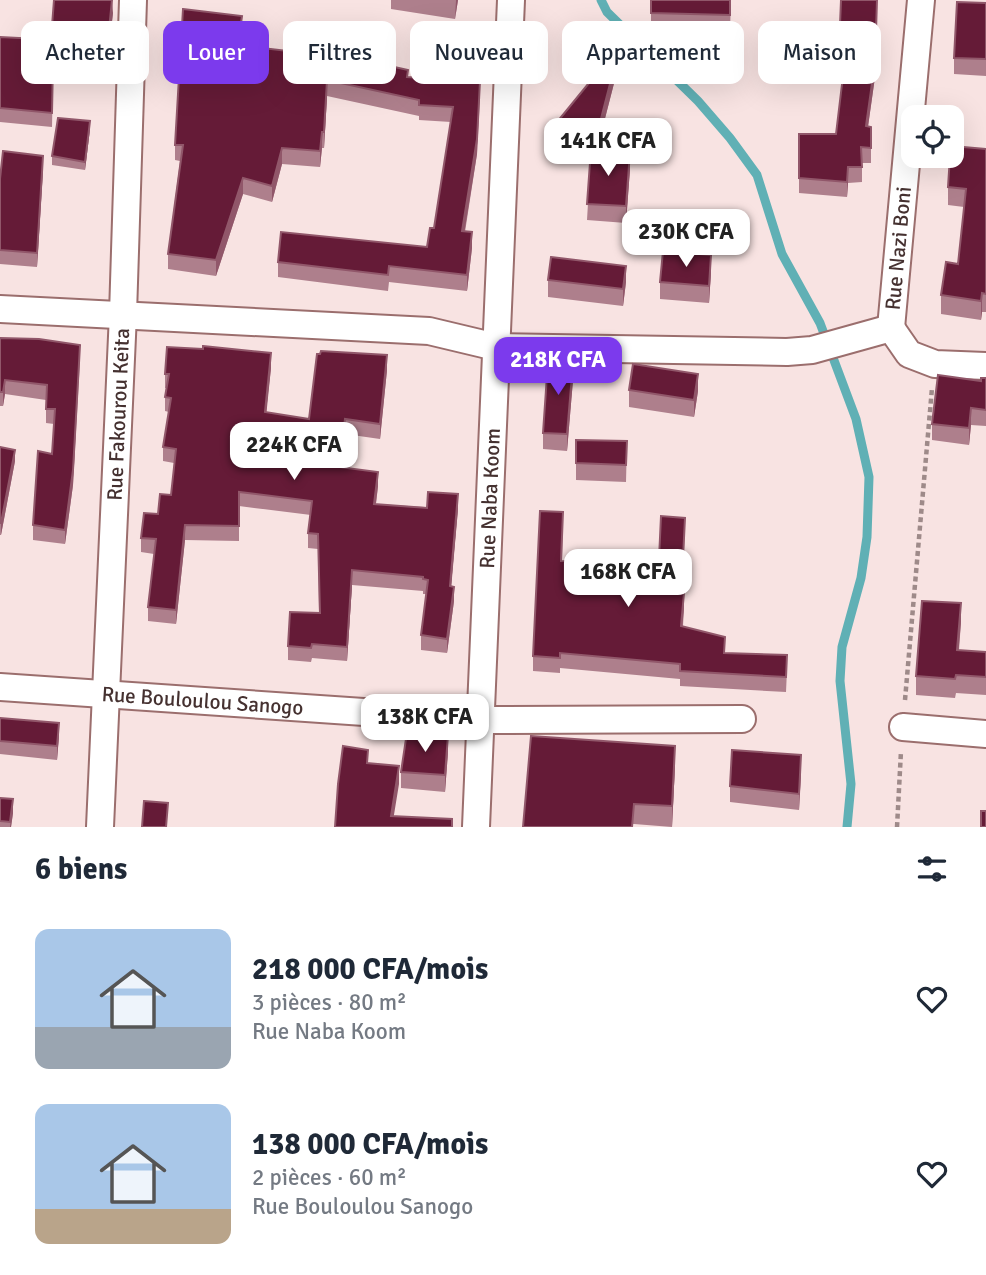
<!DOCTYPE html>
<html lang="fr">
<head>
<meta charset="utf-8">
<style>
	:root { --surface:#fff; --page:#f6f6f7; --text:#1f2937; --muted:#747a83; --accent:#7c3aed }
	body { margin:0; font-family:Signika,sans-serif; background:var(--page); color:var(--text); height:100vh; display:flex; flex-direction:column; font-size:26px; white-space:nowrap }
	* { box-sizing:border-box; margin:0 }
	p { font-size:23px; color:var(--muted) }
	.icon { flex:none; width:38px; height:38px; fill:none; stroke:currentColor; stroke-width:2; stroke-linecap:round; stroke-linejoin:round }
	.map { position:relative; height:827px; overflow:hidden }
	.sheet { display:flex; flex-direction:column; background:var(--surface); flex:1 }
	.sheet>* { flex:none }
	.hud { position:absolute; left:21px; top:21px; width:945px; height:63px; display:flex; gap:14px }
	.controls { position:absolute; left:901px; top:105px; display:grid; gap:14px }
	.controls a { display:grid; place-items:center; width:63px; height:63px; border-radius:14px; background:var(--surface); box-shadow:0 7px 28px #0002; font-size:35px }
	.price { position:absolute; translate:-50% -60px; padding:0 16px; border-radius:14px; background:#fff; color:#222; font-size:23px; line-height:46px; filter:drop-shadow(0 2px 4px #0008) }
	.price::after { content:''; position:absolute; left:50%; top:42px; width:21px; height:16px; margin-left:-10px; background:inherit; clip-path:polygon(0 0,100% 0,50% 100%) }
	.price.active { background:var(--accent); color:#fff }
	ul { padding:0; list-style:none }
	li { display:flex; align-items:center; gap:21px; height:175px; padding:0 35px }
	li span { display:grid; place-items:center; flex:none; width:196px; height:140px; border-radius:14px; color:#555 }
	li>.icon { margin-inline-start:auto }
	span .icon { width:84px; height:84px; fill:#fffc; stroke-width:1 }
	li b { font-size:30px }
	h2 { display:flex; justify-content:space-between; align-items:center; height:84px; padding:0 35px; font-size:30px }
	.pill { padding:0 24px; border-radius:14px; background:var(--surface); box-shadow:0 7px 28px #0002; font-size:24px; line-height:63px }
	.pill.active { background:var(--accent); color:#fff }
	.map>svg:first-child { display:block }
	.lines { fill:none; stroke-linecap:round; stroke-linejoin:round }
	.stream { stroke:#60b0b5; stroke-width:9 }
	.street-casing { stroke:#9b6e6d; stroke-width:30 }
	.path { stroke:#9e8a89; stroke-width:4.5; stroke-dasharray:5 3.5; stroke-linecap:butt }
	.street { stroke:#fff; stroke-width:26 }
	.wall { fill:#ae7f8c }
	.shaded-wall { fill:#91576a }
	.building { fill:#651b37; stroke:#91576a; stroke-width:2 }
	.labels { text-anchor:middle; stroke-width:7; stroke-linejoin:round; paint-order:stroke }
	.street-label { font-size:21px; fill:#453130; stroke:#fef3f2 }
</style>
</head>
<body>
<div class="map">
<svg width="986" height="827" viewBox="0 0 986 827">
	<rect width="100%" height="100%" fill="#f8e3e2"/>
	<g class="lines">
		<!-- stream -->
		<path class="stream" d="M 601,0 L 607,12 L 698,101 L 730,138 L 757,175 L 782,254 L 820,323 L 856,419 L 869,477 L 867,537 L 861,578 L 842,647 L 840,681 L 851,784 L 847,827"/>
		<defs>
			<g id="street">
				<path d="M 0,309 L 429,331 L 496,347 L 787,352 L 812,350 L 891,328"/>
				<path id="s1" d="M 891,328 L 921,0"/>
				<path d="M 891,328 L 909,354 L 935,364 L 986,366"/>
				<path id="s2" d="M 0,687 L 481,720 L 742,719"/>
				<path d="M 903,727 L 986,734"/>
				<path id="s3" d="M 100,827 L 123,314 L 133,0"/>
				<path id="s4" d="M 476,827 L 511,0"/>
			</g>
		</defs>
		<!-- street casing -->
		<use href="#street" class="street-casing"/>
		<!-- path -->
		<path class="path" d="M 905,700 L 932,388
			M 897,827 L 901,751"/>
		<!-- street -->
		<use href="#street" class="street"/>
	</g>
	<!-- wall -->
	<path class="wall" d="M 391,0 L 458,0 L 455,19 L 391,9 Z
		M 651,0 L 731,0 L 730,31 L 651,30 Z
		M 986,3 L 986,76 L 954,74 L 954,58 Z
		M 113,13 L 106,72 L 67,68 L 66,79 L 53,77 L 52,127 L 0,122 L 0,37 L 38,39 L 52,26 Z
		M 877,13 L 875,77 L 868,126 L 871,127 L 871,163 L 862,163 L 862,182 L 848,183 L 847,197 L 799,193 L 799,134 L 836,134 L 844,66 L 839,66 L 839,51 Z
		M 242,32 L 240,45 L 408,77 L 480,97 L 477,154 L 465,232 L 472,248 L 467,291 L 389,282 L 388,291 L 278,277 L 278,262 L 427,247 L 434,228 L 451,122 L 419,120 L 419,116 L 327,96 L 324,148 L 322,148 L 320,167 L 282,164 L 272,202 L 243,194 L 216,276 L 168,269 L 168,254 L 180,161 L 175,160 L 175,145 Z
		M 620,60 L 597,150 L 630,169 L 626,223 L 587,220 L 591,152 L 553,142 L 553,127 Z
		M 90,129 L 85,170 L 52,165 L 52,156 Z
		M 986,149 L 986,312 L 982,312 L 981,320 L 941,314 L 941,295 L 958,264 L 964,207 L 948,205 L 948,187 Z
		M 43,170 L 37,267 L 0,264 L 0,179 Z
		M 711,272 L 709,303 L 660,299 L 660,282 Z
		M 548,280 L 626,282 L 623,306 L 548,297 Z
		M 0,338 L 80,360 L 73,485 L 65,544 L 33,540 L 33,525 L 52,454 L 54,424 L 46,423 L 46,400 L 5,394 L 3,406 L 0,406 Z
		M 271,368 L 266,412 L 309,419 L 387,370 L 380,439 L 345,434 L 341,467 L 378,486 L 376,504 L 458,509 L 451,586 L 454,601 L 447,653 L 421,650 L 421,635 L 426,594 L 423,594 L 423,591 L 352,585 L 347,661 L 312,658 L 311,662 L 288,660 L 288,646 L 319,613 L 318,549 L 308,548 L 308,533 L 311,515 L 239,506 L 239,541 L 185,540 L 176,624 L 148,621 L 148,607 L 154,554 L 141,552 L 141,538 L 171,495 L 174,463 L 163,461 L 163,447 L 169,412 L 165,411 L 165,397 L 166,388 L 165,388 L 165,374 Z
		M 986,378 L 986,426 L 971,425 L 969,445 L 932,440 L 932,424 L 981,381 Z
		M 573,380 L 567,451 L 543,449 L 543,433 Z
		M 629,390 L 698,391 L 694,417 L 629,407 Z
		M 576,440 L 627,441 L 626,482 L 576,480 Z
		M 0,447 L 15,461 L 1,535 L 0,535 Z
		M 563,527 L 562,561 L 613,562 L 659,559 L 685,533 L 683,566 L 684,608 L 683,626 L 725,653 L 787,670 L 786,692 L 680,686 L 680,679 L 560,668 L 560,673 L 533,671 L 533,656 Z
		M 961,622 L 959,650 L 986,652 L 986,695 L 956,693 L 955,698 L 916,695 L 916,676 Z
		M 0,718 L 59,736 L 57,760 L 0,754 Z
		M 448,752 L 445,792 L 401,788 L 401,772 Z
		M 675,766 L 672,827 L 634,824 L 523,827 Z
		M 801,772 L 799,810 L 730,802 L 730,786 Z
		M 0,798 L 13,813 L 11,827 L 0,827 Z"/>
	<!-- shaded-wall -->
	<path class="shaded-wall" d="M 112,0 L 113,13 L 106,72 L 106,58 Z
		M 456,0 L 458,0 L 455,19 Z
		M 877,0 L 875,77 L 866,141 L 866,126 Z
		M 242,16 L 242,32 L 238,61 L 238,45 Z
		M 620,45 L 620,60 L 596,153 L 596,138 Z
		M 327,80 L 327,96 L 324,148 L 324,132 Z
		M 480,81 L 477,154 L 462,247 L 462,231 Z
		M 90,121 L 90,129 L 85,170 L 85,162 Z
		M 322,132 L 322,148 L 320,167 L 320,151 Z
		M 282,148 L 282,164 L 272,202 L 272,186 Z
		M 630,152 L 630,169 L 626,223 L 626,206 Z
		M 43,156 L 43,170 L 37,267 L 37,253 Z
		M 848,167 L 848,183 L 847,197 L 847,182 Z
		M 243,178 L 243,194 L 216,276 L 216,260 Z
		M 472,232 L 472,248 L 467,291 L 467,275 Z
		M 711,255 L 711,272 L 709,303 L 709,286 Z
		M 626,266 L 626,282 L 623,306 L 623,289 Z
		M 982,293 L 982,312 L 981,320 L 981,301 Z
		M 80,345 L 73,485 L 65,544 L 65,530 Z
		M 271,353 L 271,368 L 265,427 L 265,412 Z
		M 387,355 L 387,370 L 380,439 L 380,424 Z
		M 573,363 L 573,380 L 567,451 L 567,434 Z
		M 698,374 L 698,391 L 694,417 L 694,400 Z
		M 5,380 L 5,394 L 3,406 L 3,392 Z
		M 971,408 L 971,425 L 969,445 L 969,428 Z
		M 345,419 L 345,434 L 339,482 L 339,467 Z
		M 15,450 L 15,461 L 1,535 L 1,523 Z
		M 378,472 L 378,486 L 374,518 L 374,504 Z
		M 458,494 L 458,509 L 450,601 L 450,586 Z
		M 185,525 L 185,540 L 176,624 L 176,610 Z
		M 352,570 L 352,585 L 347,661 L 347,647 Z
		M 454,587 L 454,601 L 447,653 L 447,639 Z
		M 684,593 L 684,608 L 681,641 L 681,626 Z
		M 961,603 L 961,622 L 957,668 L 957,650 Z
		M 59,723 L 59,736 L 57,760 L 57,746 Z
		M 448,735 L 448,752 L 445,792 L 445,775 Z
		M 675,746 L 675,766 L 672,827 L 672,806 Z
		M 801,755 L 801,772 L 799,810 L 799,794 Z
		M 399,766 L 399,784 L 392,827 L 391,816 Z
		M 13,799 L 13,813 L 11,827 L 10,827 Z"/>
	<!-- building -->
	<path class="building" d="M 54,0 L 112,0 L 106,58 L 67,54 L 66,65 L 53,63 L 52,113 L 0,108 L 0,37 L 38,39 L 39,25 L 52,26 Z
		M 651,0 L 730,0 L 730,15 L 651,13 Z
		M 841,0 L 877,0 L 875,62 L 866,126 L 871,127 L 871,148 L 861,147 L 862,167 L 848,167 L 847,182 L 799,178 L 799,134 L 836,134 L 846,51 L 839,51 Z
		M 957,2 L 986,3 L 986,59 L 954,58 Z
		M 183,9 L 242,16 L 238,45 L 304,53 L 305,47 L 408,70 L 407,77 L 480,81 L 477,139 L 462,231 L 472,232 L 467,275 L 389,266 L 388,275 L 278,262 L 281,232 L 427,247 L 430,228 L 434,228 L 453,107 L 419,105 L 419,100 L 327,80 L 324,132 L 322,132 L 320,151 L 282,148 L 272,186 L 243,178 L 216,260 L 168,254 L 183,145 L 175,145 Z
		M 620,45 L 596,138 L 553,127 Z
		M 58,118 L 90,121 L 85,162 L 52,156 Z
		M 952,146 L 986,149 L 986,294 L 982,293 L 981,301 L 941,295 L 946,262 L 958,264 L 966,189 L 948,187 L 950,156 L 952,156 Z
		M 591,149 L 630,152 L 626,206 L 587,204 Z
		M 3,151 L 43,156 L 37,253 L 0,250 L 0,179 Z
		M 663,251 L 711,255 L 709,286 L 660,282 Z
		M 551,257 L 626,266 L 623,289 L 548,280 Z
		M 0,338 L 39,339 L 80,345 L 73,470 L 65,530 L 33,525 L 38,451 L 52,454 L 55,409 L 46,409 L 47,385 L 5,380 L 3,392 L 0,392 Z
		M 203,346 L 271,353 L 265,412 L 309,419 L 317,354 L 320,354 L 321,351 L 387,355 L 380,424 L 345,419 L 339,467 L 378,472 L 374,504 L 427,508 L 428,492 L 458,494 L 450,586 L 454,587 L 447,639 L 421,635 L 428,580 L 423,579 L 423,577 L 352,570 L 347,647 L 312,644 L 311,648 L 288,646 L 290,612 L 320,613 L 318,534 L 308,533 L 312,501 L 239,492 L 239,526 L 185,525 L 176,610 L 148,607 L 156,539 L 141,538 L 144,513 L 158,514 L 160,494 L 171,495 L 176,449 L 163,447 L 171,398 L 165,397 L 169,374 L 165,374 L 167,347 L 203,349 Z
		M 548,361 L 573,363 L 567,434 L 543,433 Z
		M 633,364 L 698,374 L 694,400 L 629,390 Z
		M 938,375 L 981,381 L 981,378 L 986,378 L 986,410 L 971,408 L 969,428 L 932,424 Z
		M 576,440 L 627,441 L 626,465 L 576,463 Z
		M 0,447 L 15,450 L 1,523 L 0,523 Z
		M 540,511 L 563,512 L 561,561 L 613,562 L 614,557 L 659,559 L 661,516 L 685,518 L 683,558 L 684,593 L 681,626 L 725,637 L 724,653 L 787,655 L 786,677 L 680,671 L 680,664 L 560,653 L 560,658 L 533,656 Z
		M 922,601 L 961,603 L 957,650 L 986,652 L 986,677 L 956,675 L 955,679 L 916,676 Z
		M 0,718 L 59,723 L 57,746 L 0,741 Z
		M 407,732 L 448,735 L 445,775 L 401,772 Z
		M 531,736 L 675,746 L 672,806 L 634,804 L 632,827 L 523,827 Z
		M 343,746 L 368,750 L 367,763 L 399,766 L 391,816 L 452,819 L 452,827 L 335,827 L 338,784 Z
		M 732,750 L 801,755 L 799,794 L 730,786 Z
		M 0,798 L 13,799 L 10,822 L 0,821 Z
		M 144,801 L 168,803 L 166,827 L 142,827 Z
		M 981,811 L 986,811 L 986,827 L 981,827 Z"/>
	<g class="labels">
		<!-- street labels -->
		<g class="street-label">
			<text dy="7" stroke="none"><textPath href="#s1" startOffset="80">Rue Nazi Boni</textPath></text>
			<text dy="7" stroke="none"><textPath href="#s3" startOffset="413">Rue Fakourou Keita</textPath></text>
			<text dy="7" stroke="none"><textPath href="#s4" startOffset="329">Rue Naba Koom</textPath></text>
			<text dy="7" stroke="none"><textPath href="#s2" startOffset="203">Rue Bouloulou Sanogo</textPath></text>
		</g>
	</g>
</svg>
<div class="controls">
<a><svg class="icon" aria-label="locate" viewBox="0 0 24 24"><circle cx="12" cy="12" r="6"/><path d="M12 2v4M12 18v4M2 12h4M18 12h4"/></svg></a>
</div>
<b class="price" style="left:608px;top:178px">141K CFA</b>
<b class="price" style="left:686px;top:269px">230K CFA</b>
<b class="price active" style="left:558px;top:397px">218K CFA</b>
<b class="price" style="left:294px;top:482px">224K CFA</b>
<b class="price" style="left:628px;top:609px">168K CFA</b>
<b class="price" style="left:425px;top:754px">138K CFA</b>
<div class="hud">
<a class="pill">Acheter</a>
<a class="pill active">Louer</a>
<a class="pill">Filtres</a>
<a class="pill">Nouveau</a>
<a class="pill">Appartement</a>
<a class="pill">Maison</a>
</div>
</div>
<section class="sheet">
<h2>6 biens<svg class="icon" aria-label="filters" viewBox="0 0 24 24"><path d="M4 7h16M4 17h16"/><circle cx="9" cy="7" r="2"/><circle cx="15" cy="17" r="2"/></svg></h2>
<ul>
<li><span style="background:linear-gradient(#a9c7e8 70%,#9aa5b1 0)"><svg class="icon" aria-label="home" viewBox="0 0 24 24"><path d="M3 11l9-7 9 7M6 9v11h12V9"/></svg></span><div><b>218 000 CFA/mois</b><p>3 pièces · 80 m²</p><p>Rue Naba Koom</p></div><svg class="icon" aria-label="heart" viewBox="0 0 24 24"><path d="M12 20l-8-8c-3-5 5-10 8-4 3-6 11-1 8 4z"/></svg></li>
<li><span style="background:linear-gradient(#a9c7e8 75%,#b9a48a 0)"><svg class="icon" aria-label="home" viewBox="0 0 24 24"><path d="M3 11l9-7 9 7M6 9v11h12V9"/></svg></span><div><b>138 000 CFA/mois</b><p>2 pièces · 60 m²</p><p>Rue Bouloulou Sanogo</p></div><svg class="icon" aria-label="heart" viewBox="0 0 24 24"><path d="M12 20l-8-8c-3-5 5-10 8-4 3-6 11-1 8 4z"/></svg></li>
</ul>
</section>
</body>
</html>
